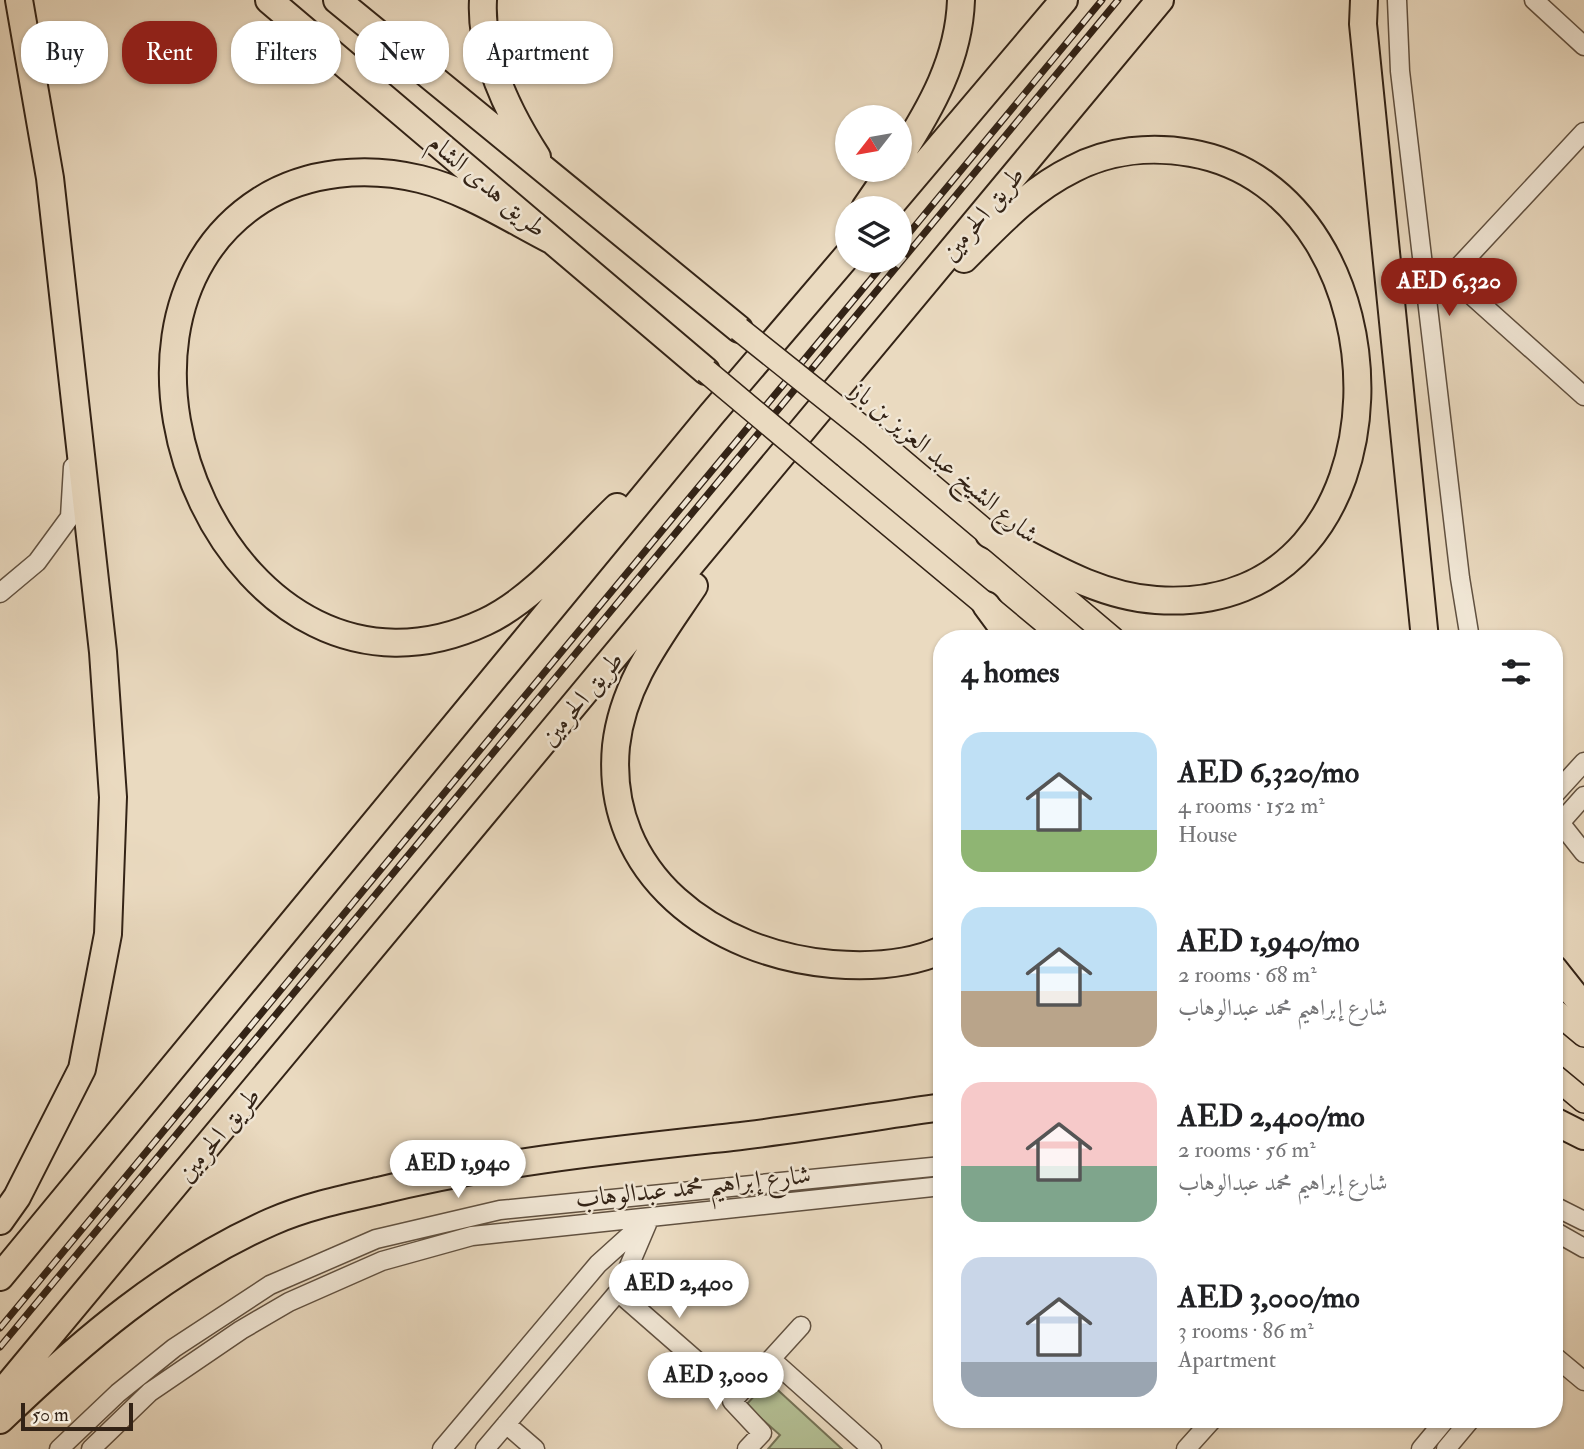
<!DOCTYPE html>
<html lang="en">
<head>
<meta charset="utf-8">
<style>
	:root { --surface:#fff; --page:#f6f6f6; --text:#202124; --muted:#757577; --accent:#8f2418 }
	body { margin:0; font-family:"IM FELL Double Pica",Amiri,serif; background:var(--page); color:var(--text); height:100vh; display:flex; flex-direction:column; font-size:26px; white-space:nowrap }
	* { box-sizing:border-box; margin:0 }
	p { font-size:23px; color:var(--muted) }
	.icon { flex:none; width:38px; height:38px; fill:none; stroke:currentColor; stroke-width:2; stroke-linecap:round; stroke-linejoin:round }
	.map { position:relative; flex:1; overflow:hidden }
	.panel { position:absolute; left:933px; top:630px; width:630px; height:798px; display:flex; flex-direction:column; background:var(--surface); border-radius:28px; box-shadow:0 2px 5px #0004 }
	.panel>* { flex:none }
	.guide { position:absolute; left:21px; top:21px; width:665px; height:63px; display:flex; gap:14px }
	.needle { width:46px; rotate:239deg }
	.tools { position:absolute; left:835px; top:105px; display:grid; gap:14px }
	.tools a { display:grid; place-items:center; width:77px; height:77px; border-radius:50%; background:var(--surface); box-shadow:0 2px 5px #0004; font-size:35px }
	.scale { position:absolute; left:21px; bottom:18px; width:112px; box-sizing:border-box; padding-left:7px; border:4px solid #332316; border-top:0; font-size:19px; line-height:24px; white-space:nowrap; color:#332316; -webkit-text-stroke:5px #f1e7d6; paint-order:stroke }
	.price { position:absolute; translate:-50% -60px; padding:0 16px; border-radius:24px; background:#fff; color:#222; font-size:23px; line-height:46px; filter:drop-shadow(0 2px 4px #0008) }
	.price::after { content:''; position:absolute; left:50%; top:42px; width:21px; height:16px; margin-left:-10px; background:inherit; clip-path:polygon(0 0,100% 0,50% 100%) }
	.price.selected { background:var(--accent); color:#fff }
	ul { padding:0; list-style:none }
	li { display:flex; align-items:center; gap:21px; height:175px; padding:0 28px }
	li span { display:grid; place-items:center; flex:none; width:196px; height:140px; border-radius:21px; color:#555 }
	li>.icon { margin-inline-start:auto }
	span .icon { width:84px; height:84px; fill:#fffc; stroke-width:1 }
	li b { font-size:30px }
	h2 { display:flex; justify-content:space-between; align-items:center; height:84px; padding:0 28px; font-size:30px }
	.tag { padding:0 24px; border-radius:28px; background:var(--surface); box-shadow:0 2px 5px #0004; font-size:24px; line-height:63px }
	.tag.selected { background:var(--accent); color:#fff }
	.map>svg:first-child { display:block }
	.green { fill:#b4c095; stroke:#747256; stroke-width:2 }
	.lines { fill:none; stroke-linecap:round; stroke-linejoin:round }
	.minor-casing { stroke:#615140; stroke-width:21 }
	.major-casing { stroke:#332316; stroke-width:26 }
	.highway-casing { stroke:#332316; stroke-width:30 }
	.minor { stroke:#f1e7d6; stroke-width:18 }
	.major { stroke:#eadac0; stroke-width:23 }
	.highway { stroke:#eadac0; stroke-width:26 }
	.rail-casing { stroke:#332316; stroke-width:7 }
	.rail { stroke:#f1e7d6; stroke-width:4.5; stroke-dasharray:13; stroke-linecap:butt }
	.major-bridge-casing { stroke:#332316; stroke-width:26; stroke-linecap:butt }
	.major-bridge { stroke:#eadac0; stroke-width:23 }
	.labels { text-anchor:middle; stroke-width:5; stroke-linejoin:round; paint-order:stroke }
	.street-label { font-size:26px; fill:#332316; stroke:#f1e7d6 }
</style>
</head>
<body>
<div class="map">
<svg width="1584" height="1449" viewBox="0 0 1584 1449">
	<rect width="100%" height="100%" fill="#eadac0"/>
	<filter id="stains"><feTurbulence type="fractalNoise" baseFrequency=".00286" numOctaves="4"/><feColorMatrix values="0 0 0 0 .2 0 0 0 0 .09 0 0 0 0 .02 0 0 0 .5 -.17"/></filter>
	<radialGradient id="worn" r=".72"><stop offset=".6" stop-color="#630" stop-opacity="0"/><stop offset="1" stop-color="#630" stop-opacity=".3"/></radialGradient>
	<!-- green -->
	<path class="green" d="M 768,1381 L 842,1449 L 768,1449 L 780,1435 L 746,1405 Z"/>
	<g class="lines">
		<defs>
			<path id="minor" d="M 1397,0 L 1400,71 L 1460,578 L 1470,639
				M 1534,0 L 1584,46
				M 1450,276 L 1584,396
				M 1426,286 L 1450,276 L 1584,132
				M 0,593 L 37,562 L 70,517 L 73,467
				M 1554,795 L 1584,762
				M 1554,815 L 1584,853
				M 1560,823 L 1584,796
				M 1554,1206 L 1584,1221
				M 1554,1231 L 1584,1248
				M 618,1292 L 737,1396 L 771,1359
				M 801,1326 L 771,1359 L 872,1449
				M 1554,1356 L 1584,1381
				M 737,1396 L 732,1401 L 762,1433 L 747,1449
				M 506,1424 L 535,1449
				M 59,1449 L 118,1393 L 174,1348 L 270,1285 L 376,1239 L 500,1210 L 942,1166
				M 91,1449 L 150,1392 L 241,1330 L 289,1302 L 382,1261 L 472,1236 L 942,1186
				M 442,1449 L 598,1264 L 649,1218
				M 485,1449 L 618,1292 L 647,1224
				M 1186,1449 L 1213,1419
				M 1421,1449 L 1446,1419
				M 1446,1449 L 1471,1419"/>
			<path id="major" d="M 869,433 L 1113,639
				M 830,475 L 1027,639
				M 1554,1010 L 1584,1035
				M 1554,1076 L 1584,1101"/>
			<path id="highway" d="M 269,0 L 706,371
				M 337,0 L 739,329
				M 483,0 C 480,55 508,112 537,157
				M 1364,0 L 1363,24 L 1425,639
				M 900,156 C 931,108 959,59 961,0
				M 865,208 L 891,170
				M 888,208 L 1064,0
				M 553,241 C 510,219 466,190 420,179 C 367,166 307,171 261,200 C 59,328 234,739 485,622 C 536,598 576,546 617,507
				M 964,259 C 998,225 1030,190 1073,169 C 1109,150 1151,146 1191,153 C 1416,192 1421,619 1156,600 C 1095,596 1041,560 989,534
				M 694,586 C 660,637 623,683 616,746 C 604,875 715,954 832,964 C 869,967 908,965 942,950
				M 986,605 L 1011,639
				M 1554,969 L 1584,1007
				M 1554,1121 L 1584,1136
				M 0,1221 L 17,1197 L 82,1069 L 108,934 L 113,797 L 103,652 L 50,178 L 19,0
				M 0,1277 L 711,415 L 847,256
				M 0,1395 L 1160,0
				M 0,1420 C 81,1342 167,1268 271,1222 C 305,1207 342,1199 378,1191 C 494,1162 613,1150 732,1137 C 802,1129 872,1117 942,1107"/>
		</defs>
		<!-- minor casing -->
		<use href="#minor" class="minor-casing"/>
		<!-- major casing -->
		<use href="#major" class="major-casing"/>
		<!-- highway casing -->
		<use href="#highway" class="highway-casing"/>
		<!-- minor -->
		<use href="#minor" class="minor"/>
		<!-- major -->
		<use href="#major" class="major"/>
		<!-- highway -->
		<use href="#highway" class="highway"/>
		<defs>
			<path id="rail" d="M 900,244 L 1102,0
				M 0,1328 L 886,261
				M 0,1347 L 1118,0"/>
		</defs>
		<!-- rail casing -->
		<use href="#rail" class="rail-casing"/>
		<!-- rail -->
		<use href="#rail" class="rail"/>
		<defs>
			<path id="major-bridge" d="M 739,329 L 869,433
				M 706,371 L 830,475"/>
		</defs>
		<!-- major-bridge casing -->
		<use href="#major-bridge" class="major-bridge-casing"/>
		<!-- major-bridge -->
		<use href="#major-bridge" class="major-bridge"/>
	</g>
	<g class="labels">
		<!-- street labels -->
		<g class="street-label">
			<text transform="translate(488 185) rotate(40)" y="9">طريق هدى الشام</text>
			<text transform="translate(982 213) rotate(-50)" y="9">طريق الحرمين</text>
			<text transform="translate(945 462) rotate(40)" y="9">شارع الشيخ عبد العزيز بن باز</text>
			<text transform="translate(581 698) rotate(-50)" y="9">طريق الحرمين</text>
			<text transform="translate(218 1134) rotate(-50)" y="9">طريق الحرمين</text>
			<text transform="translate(693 1186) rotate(-6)" y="9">شارع إبراهيم محمد عبدالوهاب</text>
		</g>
	</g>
	<rect width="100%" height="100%" filter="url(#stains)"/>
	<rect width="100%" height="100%" fill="url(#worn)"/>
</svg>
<div class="tools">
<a><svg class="needle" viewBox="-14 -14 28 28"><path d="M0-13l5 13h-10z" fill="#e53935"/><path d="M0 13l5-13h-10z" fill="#757577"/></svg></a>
<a><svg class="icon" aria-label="layers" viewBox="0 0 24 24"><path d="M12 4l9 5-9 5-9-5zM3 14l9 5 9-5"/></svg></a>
</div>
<div class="scale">50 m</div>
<b class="price selected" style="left:1449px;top:318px">AED 6,320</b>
<b class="price" style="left:458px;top:1200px">AED 1,940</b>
<b class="price" style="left:679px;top:1320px">AED 2,400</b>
<b class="price" style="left:716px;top:1412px">AED 3,000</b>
<div class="guide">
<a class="tag">Buy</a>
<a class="tag selected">Rent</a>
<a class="tag">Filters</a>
<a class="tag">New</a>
<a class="tag">Apartment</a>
</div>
<section class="panel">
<h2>4 homes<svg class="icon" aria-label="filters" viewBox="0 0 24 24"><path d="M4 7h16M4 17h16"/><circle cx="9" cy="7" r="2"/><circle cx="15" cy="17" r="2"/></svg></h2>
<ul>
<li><span style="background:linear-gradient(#bfe0f5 70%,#8fb573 0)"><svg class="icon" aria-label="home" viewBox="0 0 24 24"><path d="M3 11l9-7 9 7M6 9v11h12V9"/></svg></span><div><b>AED 6,320/mo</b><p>4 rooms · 152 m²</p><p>House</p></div></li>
<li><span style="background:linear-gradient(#bfe0f5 60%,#b9a48a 0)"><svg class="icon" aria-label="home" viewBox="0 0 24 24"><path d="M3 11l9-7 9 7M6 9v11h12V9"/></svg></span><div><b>AED 1,940/mo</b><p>2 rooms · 68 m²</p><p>شارع إبراهيم محمد عبدالوهاب</p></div></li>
<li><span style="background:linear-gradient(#f6c9c9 60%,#7fa58c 0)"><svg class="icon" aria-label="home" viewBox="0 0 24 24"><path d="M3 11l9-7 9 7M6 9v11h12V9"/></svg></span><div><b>AED 2,400/mo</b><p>2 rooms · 56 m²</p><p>شارع إبراهيم محمد عبدالوهاب</p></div></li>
<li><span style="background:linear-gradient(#c9d6e8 75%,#9aa5b1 0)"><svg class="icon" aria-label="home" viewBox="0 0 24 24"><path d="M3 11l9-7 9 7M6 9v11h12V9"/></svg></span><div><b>AED 3,000/mo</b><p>3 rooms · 86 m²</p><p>Apartment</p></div></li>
</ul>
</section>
</div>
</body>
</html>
